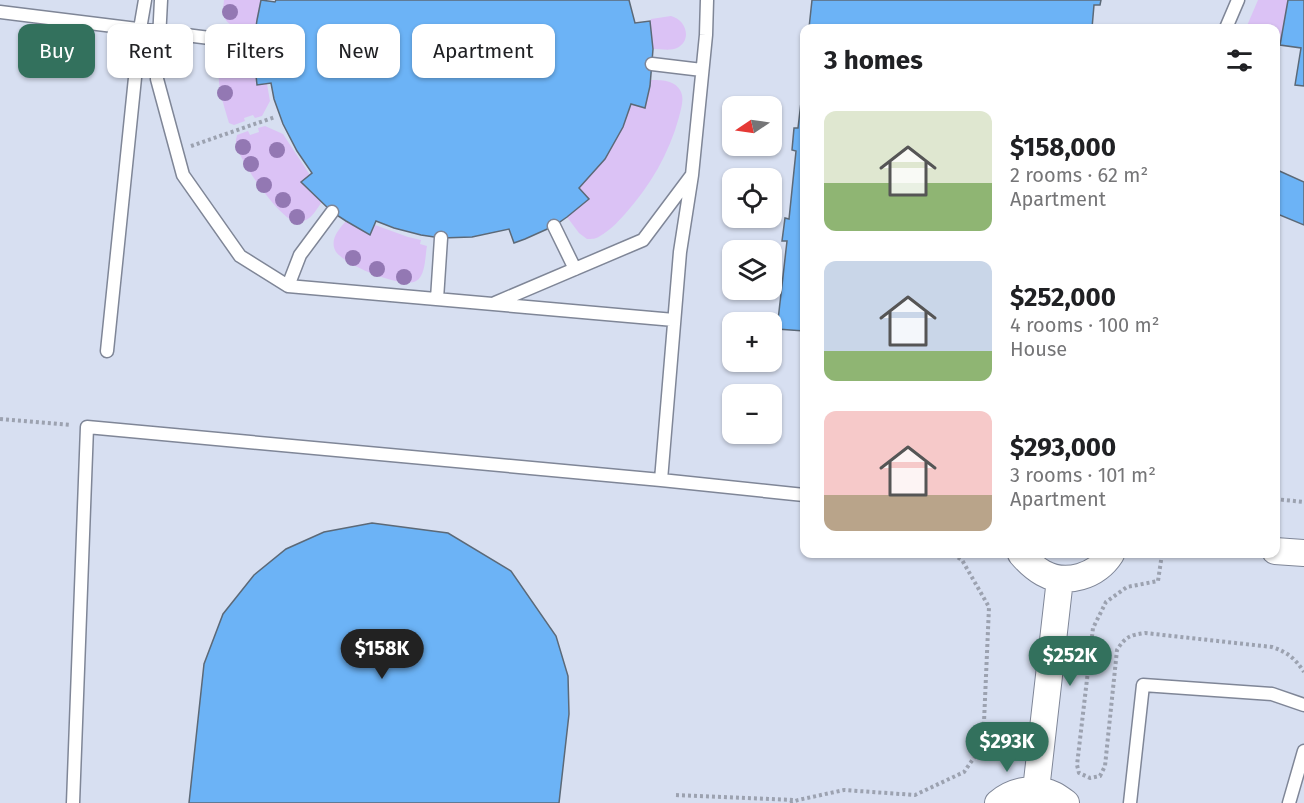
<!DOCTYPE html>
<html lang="en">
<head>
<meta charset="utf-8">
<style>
	:root { --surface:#fff; --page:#f6f6f6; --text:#202124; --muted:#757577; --accent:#33715d }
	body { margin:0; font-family:"Fira Sans",sans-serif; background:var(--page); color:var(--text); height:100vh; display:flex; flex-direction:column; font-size:22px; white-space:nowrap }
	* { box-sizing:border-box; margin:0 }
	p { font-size:20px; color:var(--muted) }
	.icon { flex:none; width:33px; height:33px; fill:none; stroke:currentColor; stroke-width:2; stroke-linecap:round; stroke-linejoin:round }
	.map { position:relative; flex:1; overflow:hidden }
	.side { position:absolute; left:800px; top:24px; width:480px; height:534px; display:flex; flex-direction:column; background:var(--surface); border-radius:12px; box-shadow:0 2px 4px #0004 }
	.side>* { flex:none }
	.guide { position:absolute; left:18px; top:24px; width:570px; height:54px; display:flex; gap:12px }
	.needle { width:39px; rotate:257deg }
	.buttons { position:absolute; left:722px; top:96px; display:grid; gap:12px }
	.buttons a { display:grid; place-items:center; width:60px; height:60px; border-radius:12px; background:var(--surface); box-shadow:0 2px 4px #0004; font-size:30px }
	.price { position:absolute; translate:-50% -51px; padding:0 14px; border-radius:21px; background:var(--accent); color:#fff; font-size:20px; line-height:39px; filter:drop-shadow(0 2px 3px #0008) }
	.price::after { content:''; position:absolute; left:50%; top:36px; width:18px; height:14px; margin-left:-9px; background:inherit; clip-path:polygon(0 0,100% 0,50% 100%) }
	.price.current { background:#222; color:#fff }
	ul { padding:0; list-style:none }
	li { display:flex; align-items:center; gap:18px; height:150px; padding:0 24px }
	li span { display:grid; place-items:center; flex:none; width:168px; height:120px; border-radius:12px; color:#555 }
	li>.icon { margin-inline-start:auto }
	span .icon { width:72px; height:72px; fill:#fffc; stroke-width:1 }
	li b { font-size:26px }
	h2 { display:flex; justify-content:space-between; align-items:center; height:72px; padding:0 24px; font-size:26px }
	.pill { padding:0 21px; border-radius:12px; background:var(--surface); box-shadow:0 2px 4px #0004; font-size:21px; line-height:54px }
	.pill.current { background:var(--accent); color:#fff }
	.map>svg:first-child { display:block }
	.green { fill:#dbc2f5 }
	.building { fill:#6cb3f6; stroke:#5c6977; stroke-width:1.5 }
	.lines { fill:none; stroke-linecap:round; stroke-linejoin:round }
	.lane-casing { stroke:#7f8697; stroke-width:15 }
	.street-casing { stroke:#7f8697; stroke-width:28 }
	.path { stroke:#9ca2b0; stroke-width:4; stroke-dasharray:3 3; stroke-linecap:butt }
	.lane { stroke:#fff; stroke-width:12 }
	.street { stroke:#fff; stroke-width:26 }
	.tree { fill:#9378b3 }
</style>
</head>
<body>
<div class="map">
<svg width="1304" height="803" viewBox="0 0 1304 803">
	<rect width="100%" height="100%" fill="#d7dff1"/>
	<!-- green -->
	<path class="green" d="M 224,0 L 261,0 L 256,26 C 251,28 247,27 241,27 C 223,25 222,16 224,0 Z
		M 1258,0 L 1288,0 L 1280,45 L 1275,47 L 1275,28 L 1246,28 Z
		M 671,16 C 687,20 692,41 677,48 C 671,51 660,49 653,49 L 650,21 L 651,19 Z
		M 234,55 L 251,55 L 254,57 L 256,85 L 267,84 L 270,101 L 262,116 L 255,118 L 253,115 L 244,118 L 245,121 L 234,125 L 229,123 C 225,109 215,80 220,67 C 223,61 228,57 234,55 Z
		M 651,80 C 661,80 674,80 680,90 C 685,98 681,108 679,117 C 669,154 650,186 625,214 C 618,222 609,231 600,236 C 596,239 592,239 587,239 L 579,233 L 567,217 L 589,199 L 579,188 L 605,159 L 631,104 L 645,108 Z
		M 265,126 L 283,134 L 310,175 L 302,183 L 322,202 C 317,208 313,217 306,220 C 302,221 296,222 292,220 C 277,214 234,155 236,140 C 236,138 237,137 237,135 L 248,131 L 250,135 L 259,132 L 258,128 Z
		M 346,221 L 370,235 L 375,225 L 408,237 L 421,240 L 420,244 L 427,246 C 425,255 426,276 416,281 C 402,289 341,264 335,250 C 330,239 339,229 346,221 Z"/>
	<!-- building -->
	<path class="building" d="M 261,0 L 275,2 L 276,0 L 629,0 L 635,23 L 650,21 L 653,49 L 650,86 L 645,108 L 631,104 L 623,127 L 605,159 L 579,188 L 589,199 L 567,217 L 554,226 L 525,239 L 514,243 L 509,229 L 472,237 L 441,238 L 421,235 L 394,228 L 376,221 L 370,235 L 346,221 L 332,212 L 301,182 L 312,173 L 297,151 L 283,124 L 274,99 L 271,83 L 257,85 L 254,57 L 254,41 L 257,20 Z
		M 812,0 L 1101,0 L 1100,5 L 1094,5 L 1092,28 L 809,28 Z
		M 1288,0 L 1304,0 L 1304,86 L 1295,85 L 1301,48 L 1280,45 Z
		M 804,76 L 804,331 L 777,329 L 787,241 L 782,241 L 785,218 L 789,219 L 796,151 L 792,150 L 794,128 L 798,128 Z
		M 1275,169 L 1304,182 L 1304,225 L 1275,213 Z
		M 372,523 L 448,533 L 511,571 L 556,636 L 568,676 L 569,714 L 559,803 L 189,803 L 204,664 L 223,614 L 254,575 L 286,549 L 324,532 Z"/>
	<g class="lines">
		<defs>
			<path id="lane" d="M 161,0 L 157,79 L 183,175 L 240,256 L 288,286 L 674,320
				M 707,0 L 706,35 L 692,175 L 680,252 L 661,480 L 804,495
				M 0,12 L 234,41 L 254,41
				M 1226,28 L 1238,0
				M 652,64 L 702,70
				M 554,226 L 575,269
				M 288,286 L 300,255 L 332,212
				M 437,299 L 441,238
				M 495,303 L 643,240 L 691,176
				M 107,351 L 140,29 L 145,0
				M 73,803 L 87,427 L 661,480
				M 1130,803 L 1143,685 L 1272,694 L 1304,705
				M 1289,803 L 1304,751"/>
			<path id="street" d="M 1275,551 L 1304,553
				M 1021,554 C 1027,561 1034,568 1043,573 C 1066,586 1097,576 1111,554
				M 1036,790 L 1060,579
				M 998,803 C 1013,790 1035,786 1054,795 C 1058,797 1062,800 1066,803"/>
		</defs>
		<!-- lane casing -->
		<use href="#lane" class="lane-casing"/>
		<!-- street casing -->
		<use href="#street" class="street-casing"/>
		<!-- path -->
		<path class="path" d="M 191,146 L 275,117
			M 0,419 L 71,425
			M 1275,499 L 1304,502
			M 1162,554 L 1158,581 L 1127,587 L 1106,602 L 1093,628 L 1077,765 L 1079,773 L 1090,778 L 1100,776 L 1105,766 L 1117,650 C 1125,637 1130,635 1145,633 L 1272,647 C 1287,652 1295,658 1304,672
			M 676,795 L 794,800
			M 790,803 L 798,800 L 844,790 L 915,795 L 964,772 L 983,745 L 989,607 L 962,560 L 952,554"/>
		<!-- lane -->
		<use href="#lane" class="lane"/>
		<!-- street -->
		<use href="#street" class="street"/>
	</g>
	<!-- trees -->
	<g class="tree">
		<circle cx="230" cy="12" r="8"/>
		<circle cx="227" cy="66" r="8"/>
		<circle cx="225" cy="93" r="8"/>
		<circle cx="243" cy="147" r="8"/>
		<circle cx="277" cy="150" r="8"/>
		<circle cx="251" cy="164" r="8"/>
		<circle cx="264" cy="185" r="8"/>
		<circle cx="283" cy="200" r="8"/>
		<circle cx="297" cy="217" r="8"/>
		<circle cx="353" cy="258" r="8"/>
		<circle cx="377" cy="269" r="8"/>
		<circle cx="404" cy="277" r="8"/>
	</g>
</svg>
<div class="buttons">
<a><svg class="needle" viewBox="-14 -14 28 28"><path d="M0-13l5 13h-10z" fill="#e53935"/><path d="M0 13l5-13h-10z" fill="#757577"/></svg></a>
<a><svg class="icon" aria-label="locate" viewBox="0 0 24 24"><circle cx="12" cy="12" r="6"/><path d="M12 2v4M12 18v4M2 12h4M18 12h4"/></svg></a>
<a><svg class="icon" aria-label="layers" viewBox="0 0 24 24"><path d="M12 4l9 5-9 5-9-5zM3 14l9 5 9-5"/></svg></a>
<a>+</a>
<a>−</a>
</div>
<b class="price current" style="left:382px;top:680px">$158K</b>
<b class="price" style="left:1070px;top:687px">$252K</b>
<b class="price" style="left:1007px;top:773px">$293K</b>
<div class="guide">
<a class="pill current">Buy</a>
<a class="pill">Rent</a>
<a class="pill">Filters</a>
<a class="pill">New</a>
<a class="pill">Apartment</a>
</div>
<section class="side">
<h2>3 homes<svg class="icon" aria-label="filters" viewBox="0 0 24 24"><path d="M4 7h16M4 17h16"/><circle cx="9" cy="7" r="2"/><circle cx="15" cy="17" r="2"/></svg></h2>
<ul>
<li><span style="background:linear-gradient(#dfe7d0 60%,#8fb573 0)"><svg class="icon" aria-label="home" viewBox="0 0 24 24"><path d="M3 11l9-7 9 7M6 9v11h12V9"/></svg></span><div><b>$158,000</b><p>2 rooms · 62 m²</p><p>Apartment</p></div></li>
<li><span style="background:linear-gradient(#c9d6e8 75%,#8fb573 0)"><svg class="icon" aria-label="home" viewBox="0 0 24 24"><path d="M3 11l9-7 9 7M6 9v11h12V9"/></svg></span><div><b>$252,000</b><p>4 rooms · 100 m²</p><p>House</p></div></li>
<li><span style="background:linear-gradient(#f6c9c9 70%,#b9a48a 0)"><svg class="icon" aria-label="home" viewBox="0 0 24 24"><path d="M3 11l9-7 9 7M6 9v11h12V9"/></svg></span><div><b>$293,000</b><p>3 rooms · 101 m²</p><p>Apartment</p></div></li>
</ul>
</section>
</div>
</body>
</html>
